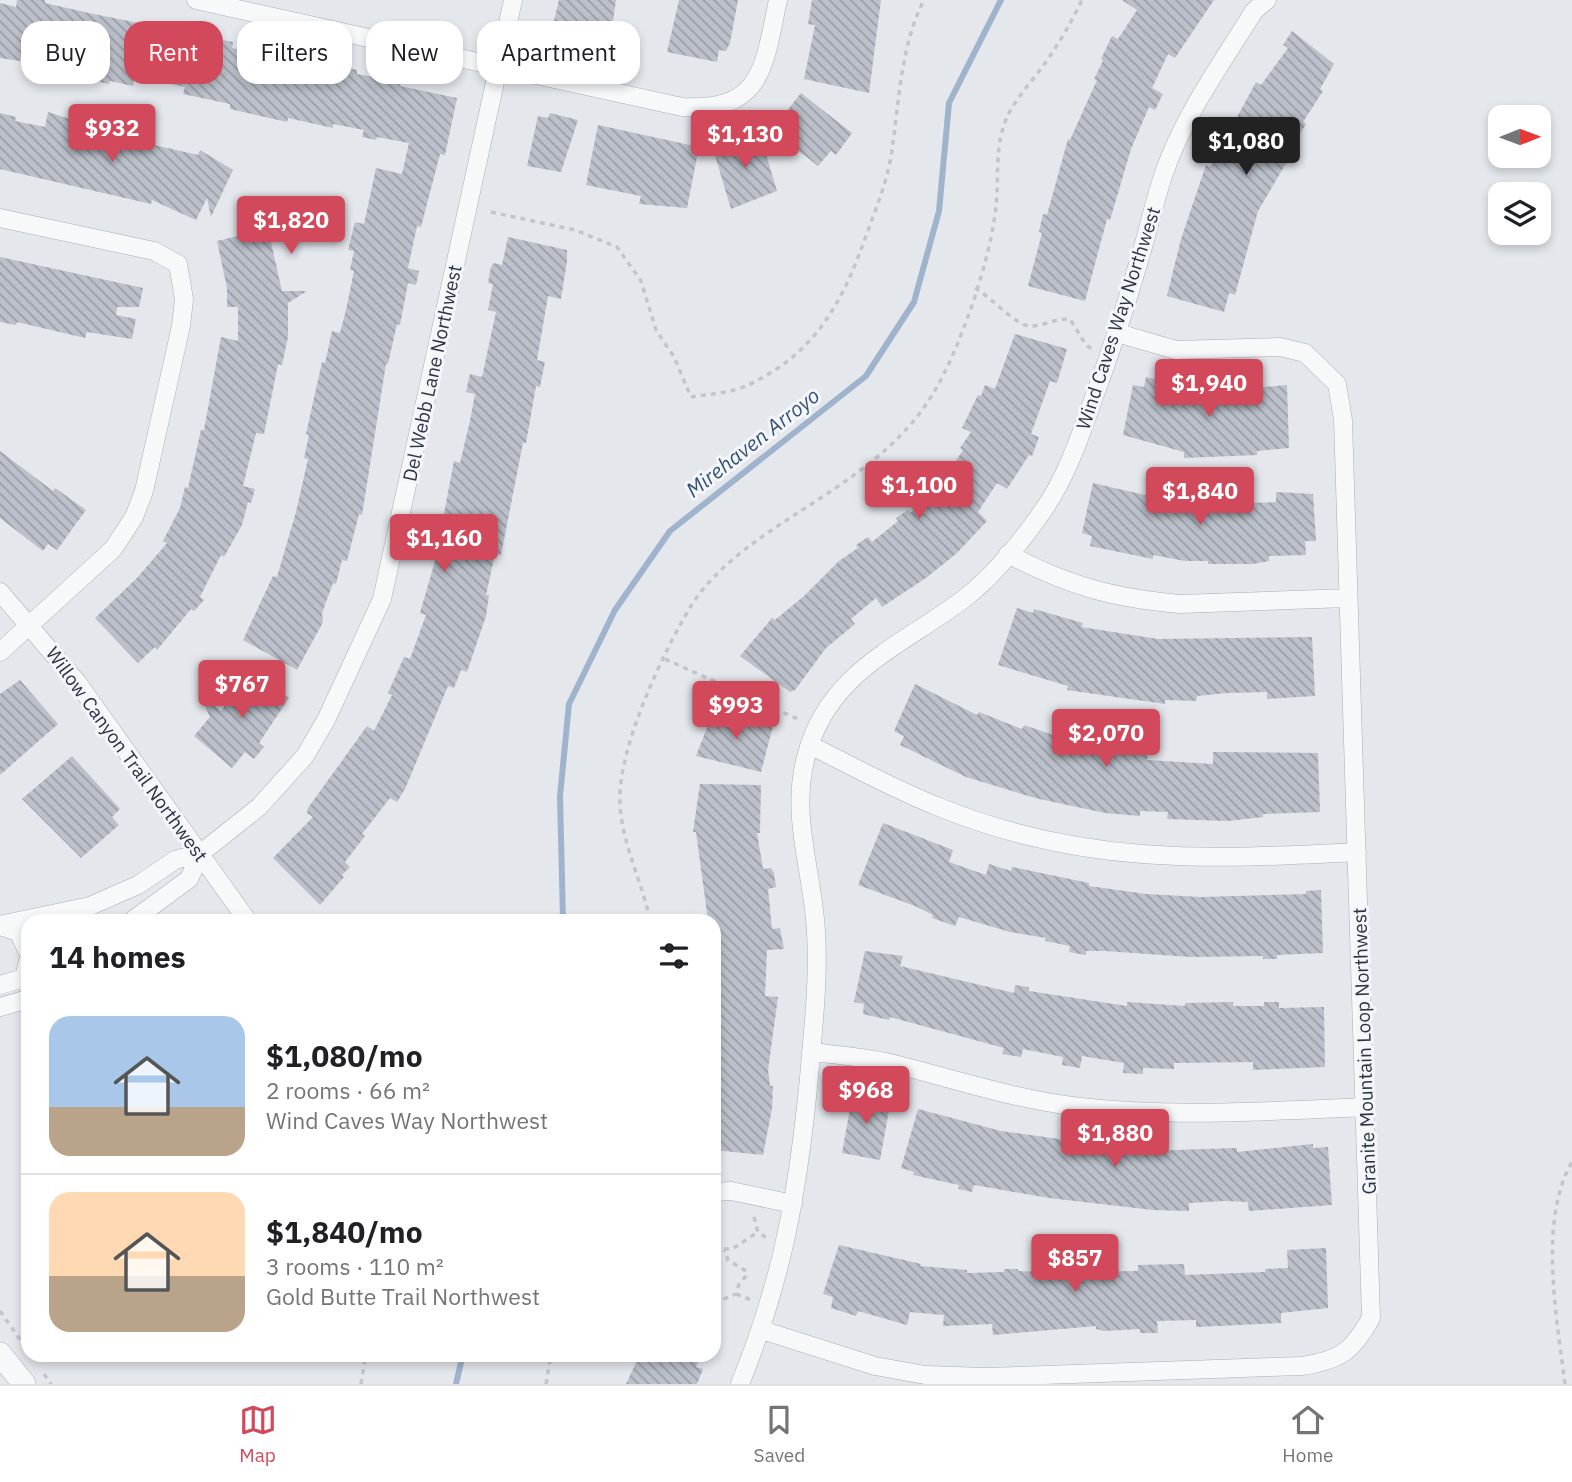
<!DOCTYPE html>
<html lang="en">
<head>
<meta charset="utf-8">
<style>
	:root { --surface:#fff; --page:#f6f6f6; --text:#202124; --muted:#757577; --line:#e0e0e0; --accent:#d1495b }
	body { margin:0; font-family:"IBM Plex Sans",sans-serif; background:var(--page); color:var(--text); height:100vh; display:flex; flex-direction:column; font-size:26px; white-space:nowrap }
	* { box-sizing:border-box; margin:0 }
	p { font-size:23px; color:var(--muted) }
	.icon { flex:none; width:38px; height:38px; fill:none; stroke:currentColor; stroke-width:2; stroke-linecap:round; stroke-linejoin:round }
	.map { position:relative; flex:1; overflow:hidden }
	.side { position:absolute; left:21px; top:914px; width:700px; height:448px; display:flex; flex-direction:column; background:var(--surface); border-radius:21px; box-shadow:0 4px 10px #0003 }
	.side>* { flex:none }
	.hud { position:absolute; left:21px; top:21px; width:700px; height:63px; display:flex; gap:14px }
	.needle { width:46px; rotate:89deg }
	.controls { position:absolute; left:1488px; top:105px; display:grid; gap:14px }
	.controls a { display:grid; place-items:center; width:63px; height:63px; border-radius:14px; background:var(--surface); box-shadow:0 4px 10px #0003; font-size:35px }
	.price { position:absolute; translate:-50% -60px; padding:0 16px; border-radius:7px; background:var(--accent); color:#fff; font-size:23px; line-height:46px; filter:drop-shadow(0 2px 4px #0008) }
	.price::after { content:''; position:absolute; left:50%; top:42px; width:21px; height:16px; margin-left:-10px; background:inherit; clip-path:polygon(0 0,100% 0,50% 100%) }
	.price.on { background:#222; color:#fff }
	ul { padding:0; list-style:none }
	li { display:flex; align-items:center; gap:21px; height:175px; padding:0 28px }
	li+li { border-top:2px solid var(--line) }
	li span { display:grid; place-items:center; flex:none; width:196px; height:140px; border-radius:21px; color:#555 }
	li>.icon { margin-inline-start:auto }
	span .icon { width:84px; height:84px; fill:#fffc; stroke-width:1 }
	li b { font-size:30px }
	h2 { display:flex; justify-content:space-between; align-items:center; height:84px; padding:0 28px; font-size:30px }
	.tag { padding:0 24px; border-radius:21px; background:var(--surface); box-shadow:0 4px 10px #0003; font-size:24px; line-height:63px }
	.tag.on { background:var(--accent); color:#fff }
	.menu { display:flex; justify-content:space-around; align-items:center; height:98px; border-top:2px solid var(--line); background:var(--surface); font-size:19px; color:var(--muted) }
	.menu a { display:grid; justify-items:center; gap:4px }
	.menu .on { color:var(--accent) }
	.map>svg:first-child { display:block }
	.lines { fill:none; stroke-linecap:round; stroke-linejoin:round }
	.stream { stroke:#9fb4cc; stroke-width:6 }
	.building { fill:url(#building-back-hatch) }
	.minor-casing { stroke:#a9aeb7; stroke-width:19 }
	.tertiary-casing { stroke:#a9aeb7; stroke-width:24 }
	.path { stroke:#c2c5cb; stroke-width:3.5; stroke-dasharray:5 5; stroke-linecap:butt }
	.minor { stroke:#f7f8fa; stroke-width:18 }
	.tertiary { stroke:#f7f8fa; stroke-width:23 }
	.labels { text-anchor:middle; stroke-width:6; stroke-linejoin:round; paint-order:stroke }
	.street-label { font-size:19px; fill:#2b3445; stroke:#f4f6f9 }
	.water-label { font-size:21px; font-style:italic; fill:#34527a; stroke:#f4f6f9 }
</style>
</head>
<body>
<div class="map">
<svg width="1572" height="1384" viewBox="0 0 1572 1384">
	<defs>
		<pattern id="building-back-hatch" width="6" height="6" patternUnits="userSpaceOnUse" patternTransform="scale(1.75)"><rect width="6" height="6" fill="#bbc0ca"/><path d="M-1 5l2 2M0 0l6 6M5-1l2 2" fill="none" stroke="#989da6"/></pattern>
	</defs>
	<rect width="100%" height="100%" fill="#e4e7ec"/>
	<g class="lines">
		<!-- stream -->
		<path class="stream" d="M 563,920 L 560,796 L 569,704 L 615,610 L 670,531 L 866,376 L 914,302 L 939,211 L 949,103 L 1001,0
			M 456,1384 L 463,1354"/>
	</g>
	<!-- building -->
	<path class="building" d="M 17,0 L 45,0 L 45,3 L 89,13 L 233,42 L 232,48 L 286,58 L 287,55 L 304,58 L 357,70 L 357,74 L 401,82 L 400,86 L 457,98 L 445,155 L 440,154 L 421,227 L 417,226 L 408,268 L 419,271 L 416,285 L 408,283 L 400,325 L 397,324 L 388,364 L 386,364 L 362,515 L 359,514 L 347,561 L 342,560 L 336,584 L 333,583 L 322,613 L 323,622 L 297,670 L 243,640 L 273,576 L 277,577 L 296,512 L 308,459 L 304,458 L 309,435 L 306,434 L 322,362 L 325,363 L 332,331 L 340,333 L 346,310 L 354,271 L 350,270 L 354,251 L 348,250 L 355,222 L 364,224 L 376,168 L 402,174 L 409,143 L 377,137 L 376,140 L 362,137 L 364,130 L 333,124 L 333,128 L 288,118 L 287,122 L 230,109 L 230,104 L 183,94 L 185,87 L 156,81 L 134,78 L 133,86 L 110,81 L 109,84 L 95,81 L 97,72 L 66,65 L 65,69 L 21,58 L 20,61 L 0,58 L 0,3 L 16,7 Z
		M 559,0 L 616,0 L 609,49 L 558,37 L 562,23 L 554,21 Z
		M 679,0 L 738,0 L 730,43 L 726,51 L 719,50 L 717,62 L 667,52 Z
		M 812,0 L 881,0 L 869,93 L 804,79 L 815,25 L 808,24 Z
		M 1122,0 L 1214,0 L 1175,58 L 1168,54 L 1152,88 L 1163,94 L 1155,110 L 1149,107 L 1131,149 L 1110,220 L 1107,219 L 1085,301 L 1028,286 L 1042,233 L 1039,232 L 1043,214 L 1047,215 L 1068,139 L 1070,140 L 1097,80 L 1094,79 L 1103,61 L 1101,59 L 1112,36 L 1118,39 L 1137,10 Z
		M 1292,31 L 1334,64 L 1320,89 L 1323,91 L 1303,122 L 1306,124 L 1295,142 L 1298,143 L 1258,211 L 1235,295 L 1229,293 L 1224,312 L 1167,296 L 1181,239 L 1206,165 L 1210,167 L 1256,82 L 1261,85 L 1288,48 L 1283,45 Z
		M 801,93 L 852,133 L 836,155 L 831,151 L 818,166 L 772,130 Z
		M 48,112 L 85,124 L 84,127 L 151,141 L 150,144 L 198,155 L 200,150 L 233,170 L 211,217 L 207,198 L 196,220 L 152,200 L 151,204 L 0,169 L 0,113 L 16,117 L 15,121 L 45,127 Z
		M 550,113 L 578,120 L 561,172 L 527,166 L 538,116 L 548,118 Z
		M 598,125 L 699,147 L 687,208 L 639,204 L 641,196 L 586,185 Z
		M 759,131 L 777,191 L 731,209 L 713,149 Z
		M 268,229 L 282,291 L 307,291 L 288,303 L 288,337 L 282,365 L 278,364 L 264,434 L 256,433 L 243,486 L 255,489 L 251,503 L 248,502 L 242,525 L 224,557 L 221,555 L 200,597 L 204,600 L 194,611 L 191,609 L 157,650 L 155,647 L 138,663 L 95,618 L 137,578 L 167,543 L 163,541 L 180,508 L 185,487 L 188,488 L 201,430 L 204,430 L 221,337 L 238,341 L 238,307 L 227,307 L 227,288 L 217,241 Z
		M 508,237 L 567,250 L 567,261 L 561,299 L 548,296 L 537,360 L 545,362 L 540,387 L 536,386 L 526,443 L 523,443 L 501,555 L 495,554 L 486,595 L 489,595 L 486,616 L 467,672 L 461,670 L 454,688 L 448,686 L 405,789 L 397,802 L 390,798 L 362,834 L 365,836 L 345,862 L 350,867 L 342,875 L 344,877 L 320,905 L 273,858 L 313,817 L 307,813 L 308,808 L 367,726 L 374,731 L 392,695 L 388,693 L 404,657 L 410,659 L 426,615 L 420,613 L 435,561 L 454,461 L 460,463 L 470,421 L 475,394 L 466,392 L 470,374 L 482,377 L 496,312 L 488,310 L 493,284 L 488,283 L 491,267 L 494,263 L 502,265 Z
		M 0,257 L 143,288 L 139,307 L 117,307 L 116,315 L 136,319 L 132,339 L 87,332 L 85,338 L 17,322 L 16,325 L 0,322 Z
		M 1015,334 L 1067,349 L 1057,383 L 1050,381 L 1031,434 L 1039,437 L 1032,456 L 1029,455 L 1007,489 L 997,483 L 978,512 L 987,521 L 957,553 L 926,578 L 882,607 L 876,598 L 851,619 L 855,624 L 826,648 L 795,690 L 790,692 L 740,656 L 772,618 L 775,620 L 804,596 L 839,561 L 858,548 L 856,545 L 868,537 L 872,542 L 898,521 L 896,518 L 908,510 L 910,513 L 939,486 L 963,450 L 960,448 L 971,432 L 962,428 L 978,395 L 981,396 L 985,385 L 995,389 Z
		M 1146,377 L 1175,383 L 1197,382 L 1202,384 L 1203,392 L 1287,385 L 1289,448 L 1257,451 L 1257,455 L 1184,458 L 1184,452 L 1123,435 L 1133,385 L 1144,387 Z
		M 0,451 L 53,491 L 55,488 L 86,510 L 57,550 L 48,544 L 43,551 L 0,518 Z
		M 1093,483 L 1176,502 L 1222,501 L 1222,504 L 1276,502 L 1276,492 L 1313,494 L 1316,541 L 1305,541 L 1306,555 L 1269,556 L 1269,561 L 1253,564 L 1208,564 L 1208,561 L 1185,561 L 1153,555 L 1153,559 L 1090,546 L 1092,536 L 1082,533 Z
		M 1017,608 L 1033,613 L 1034,609 L 1083,623 L 1081,627 L 1158,639 L 1312,637 L 1315,696 L 1267,699 L 1267,692 L 1227,693 L 1197,696 L 1196,701 L 1165,700 L 1165,704 L 1067,690 L 1068,686 L 998,665 Z
		M 244,669 L 289,698 L 259,743 L 264,747 L 254,759 L 245,752 L 232,768 L 194,736 L 210,717 L 199,693 L 221,711 L 239,685 L 235,682 Z
		M 20,680 L 58,724 L 0,775 L 0,694 Z
		M 915,684 L 977,715 L 979,712 L 1022,729 L 1024,725 L 1059,737 L 1134,752 L 1148,756 L 1147,760 L 1213,764 L 1213,752 L 1318,753 L 1320,812 L 1263,814 L 1263,817 L 1228,821 L 1167,819 L 1168,812 L 1140,811 L 1140,816 L 1105,813 L 1035,798 L 966,777 L 900,745 L 904,736 L 894,731 Z
		M 714,710 L 773,726 L 761,772 L 696,756 Z
		M 72,756 L 120,809 L 112,817 L 119,825 L 81,858 L 22,799 Z
		M 700,784 L 761,785 L 760,833 L 757,833 L 763,869 L 771,868 L 774,873 L 776,887 L 768,889 L 772,929 L 780,928 L 784,949 L 767,950 L 765,996 L 778,997 L 768,1070 L 770,1086 L 773,1086 L 772,1109 L 763,1155 L 714,1150 L 714,920 L 708,920 L 696,832 L 693,832 Z
		M 883,823 L 953,850 L 949,862 L 986,875 L 989,864 L 1011,871 L 1012,867 L 1089,883 L 1089,886 L 1146,894 L 1201,897 L 1306,894 L 1306,891 L 1321,890 L 1323,953 L 1277,955 L 1277,959 L 1263,959 L 1263,956 L 1191,957 L 1105,951 L 1086,951 L 1086,955 L 1069,952 L 1070,946 L 1045,941 L 1046,938 L 1010,932 L 959,917 L 955,926 L 932,918 L 933,915 L 915,906 L 858,885 Z
		M 865,951 L 903,956 L 900,966 L 1014,993 L 1015,985 L 1029,987 L 1029,991 L 1127,1006 L 1127,1002 L 1185,1006 L 1185,1003 L 1233,1002 L 1233,1006 L 1264,1006 L 1264,1002 L 1279,1002 L 1279,1008 L 1324,1007 L 1325,1067 L 1253,1070 L 1253,1062 L 1174,1063 L 1174,1069 L 1143,1068 L 1143,1074 L 1123,1073 L 1124,1063 L 1082,1056 L 1080,1068 L 1062,1065 L 1063,1057 L 1023,1049 L 1021,1057 L 1002,1054 L 1004,1048 L 890,1017 L 889,1020 L 863,1014 L 864,1004 L 854,1002 Z
		M 853,1092 L 891,1099 L 880,1160 L 842,1153 Z
		M 918,1109 L 1001,1131 L 1146,1151 L 1237,1148 L 1237,1152 L 1313,1144 L 1313,1148 L 1328,1147 L 1332,1205 L 1249,1211 L 1248,1202 L 1225,1201 L 1189,1203 L 1189,1211 L 1153,1210 L 1049,1198 L 974,1185 L 972,1192 L 958,1189 L 959,1185 L 913,1175 L 914,1172 L 901,1168 Z
		M 839,1245 L 921,1264 L 920,1266 L 967,1270 L 967,1273 L 1004,1272 L 1004,1269 L 1018,1269 L 1018,1271 L 1041,1272 L 1138,1271 L 1138,1265 L 1184,1264 L 1185,1275 L 1265,1272 L 1265,1269 L 1288,1268 L 1287,1250 L 1326,1248 L 1328,1308 L 1281,1313 L 1281,1323 L 1196,1327 L 1196,1320 L 1157,1321 L 1158,1333 L 1140,1333 L 1140,1329 L 1104,1331 L 1096,1329 L 1096,1326 L 993,1335 L 992,1324 L 943,1326 L 944,1315 L 910,1312 L 907,1325 L 858,1311 L 856,1316 L 831,1308 L 833,1297 L 823,1294 Z
		M 640,1354 L 701,1354 L 696,1367 L 703,1369 L 697,1384 L 626,1384 Z"/>
	<g class="lines">
		<defs>
			<path id="minor" d="M 196,0 L 682,107 C 763,112 764,66 778,0
				M 0,218 L 154,251 L 178,264 L 184,299 L 181,326 L 144,491 L 134,517 L 113,549 L 0,652
				M 1008,554 C 1068,586 1113,598 1180,604 L 1348,598
				M 0,592 L 77,682 L 247,920
				M 810,745 C 852,766 895,790 939,807 C 1081,865 1208,860 1357,852
				M 133,920 L 189,879 L 201,853
				M 0,925 L 90,906 L 138,885 L 175,860 L 201,853 L 259,807 L 305,756 L 326,720 L 382,599 L 513,0
				M 0,926 L 18,932 L 28,952
				M 0,985 L 24,978 L 28,961
				M 0,1007 L 28,999
				M 811,1052 C 838,1055 864,1057 890,1063 C 951,1078 1010,1098 1072,1106 C 1170,1118 1268,1111 1366,1107
				M 714,1192 L 731,1191 L 793,1204
				M 762,1330 L 875,1366 L 925,1375 L 986,1377 L 1302,1366 C 1340,1360 1352,1352 1371,1318 L 1343,420 L 1337,384 L 1305,353 L 1280,347 L 1176,350 L 1117,333
				M 740,1384 C 783,1278 798,1191 809,1078 C 813,1029 819,980 816,932 C 813,872 790,817 806,757 C 828,671 902,646 965,598 C 994,575 1021,542 1042,512 C 1064,481 1078,443 1090,408 C 1109,357 1126,306 1141,254 C 1149,227 1155,199 1164,173 C 1184,115 1222,63 1254,11 L 1267,0"/>
			<path id="tertiary" d="M 0,1354 L 24,1384"/>
		</defs>
		<!-- minor casing -->
		<use href="#minor" class="minor-casing"/>
		<!-- tertiary casing -->
		<use href="#tertiary" class="tertiary-casing"/>
		<!-- path -->
		<path class="path" d="M 491,212 L 575,230 L 617,247 L 641,281 L 656,330 L 674,357 L 691,397 C 709,394 732,393 748,385 C 816,353 842,303 866,236 C 876,208 888,180 892,150 C 899,102 901,44 924,0
			M 975,288 C 990,296 1017,327 1031,326 C 1044,326 1056,318 1070,319 L 1086,345 L 1092,349
			M 665,659 L 800,720
			M 650,920 C 642,882 622,844 620,804 C 617,750 662,654 691,606 C 705,583 730,560 752,544 C 816,497 892,463 934,392 C 961,347 991,258 996,206 C 999,179 995,151 1004,125 C 1011,103 1030,84 1043,66 C 1058,45 1071,23 1082,0
			M 754,1217 L 758,1232 L 768,1239
			M 714,1249 L 732,1249 L 758,1232
			M 736,1294 L 751,1300
			M 714,1303 L 736,1294 L 739,1284 L 746,1276 L 746,1271 L 728,1260 L 724,1250
			M 0,1311 L 28,1351
			M 30,1354 L 35,1362
			M 207,1358 L 215,1354
			M 44,1374 L 51,1384
			M 361,1384 L 366,1354
			M 546,1384 L 551,1354
			M 1565,1384 C 1557,1320 1538,1220 1572,1162"/>
		<!-- minor -->
		<use href="#minor" class="minor"/>
		<!-- tertiary -->
		<use href="#tertiary" class="tertiary"/>
	</g>
	<g class="labels">
		<!-- street labels -->
		<g class="street-label">
			<text transform="translate(1118 318) rotate(-72)" y="7">Wind Caves Way Northwest</text>
			<text transform="translate(432 373) rotate(-78)" y="7">Del Webb Lane Northwest</text>
			<text transform="translate(127 754) rotate(54)" y="7">Willow Canyon Trail Northwest</text>
			<text transform="translate(1364 1051) rotate(-92)" y="7">Granite Mountain Loop Northwest</text>
		</g>
		<!-- water labels -->
		<g class="water-label">
			<text transform="translate(753 443) rotate(-38)" y="7">Mirehaven Arroyo</text>
		</g>
	</g>
</svg>
<div class="controls">
<a><svg class="needle" viewBox="-14 -14 28 28"><path d="M0-13l5 13h-10z" fill="#e53935"/><path d="M0 13l5-13h-10z" fill="#757577"/></svg></a>
<a><svg class="icon" aria-label="layers" viewBox="0 0 24 24"><path d="M12 4l9 5-9 5-9-5zM3 14l9 5 9-5"/></svg></a>
</div>
<b class="price" style="left:112px;top:164px">$932</b>
<b class="price" style="left:745px;top:170px">$1,130</b>
<b class="price on" style="left:1246px;top:177px">$1,080</b>
<b class="price" style="left:291px;top:256px">$1,820</b>
<b class="price" style="left:1209px;top:419px">$1,940</b>
<b class="price" style="left:919px;top:521px">$1,100</b>
<b class="price" style="left:1200px;top:527px">$1,840</b>
<b class="price" style="left:444px;top:574px">$1,160</b>
<b class="price" style="left:242px;top:720px">$767</b>
<b class="price" style="left:736px;top:741px">$993</b>
<b class="price" style="left:1106px;top:769px">$2,070</b>
<b class="price" style="left:866px;top:1126px">$968</b>
<b class="price" style="left:1115px;top:1169px">$1,880</b>
<b class="price" style="left:1075px;top:1294px">$857</b>
<div class="hud">
<a class="tag">Buy</a>
<a class="tag on">Rent</a>
<a class="tag">Filters</a>
<a class="tag">New</a>
<a class="tag">Apartment</a>
</div>
<section class="side">
<h2>14 homes<svg class="icon" aria-label="filters" viewBox="0 0 24 24"><path d="M4 7h16M4 17h16"/><circle cx="9" cy="7" r="2"/><circle cx="15" cy="17" r="2"/></svg></h2>
<ul>
<li><span style="background:linear-gradient(#a9c7e8 65%,#b9a48a 0)"><svg class="icon" aria-label="home" viewBox="0 0 24 24"><path d="M3 11l9-7 9 7M6 9v11h12V9"/></svg></span><div><b>$1,080/mo</b><p>2 rooms · 66 m²</p><p>Wind Caves Way Northwest</p></div></li>
<li><span style="background:linear-gradient(#ffd9b3 60%,#b9a48a 0)"><svg class="icon" aria-label="home" viewBox="0 0 24 24"><path d="M3 11l9-7 9 7M6 9v11h12V9"/></svg></span><div><b>$1,840/mo</b><p>3 rooms · 110 m²</p><p>Gold Butte Trail Northwest</p></div></li>
</ul>
</section>
</div>
<nav class="menu">
<a class="on"><svg class="icon" aria-label="map" viewBox="0 0 24 24"><path d="M3 6l6-2 6 2 6-2v14l-6 2-6-2-6 2zM9 4v14M15 6v14"/></svg>Map</a>
<a><svg class="icon" aria-label="saved" viewBox="0 0 24 24"><path d="M7 4h10v16l-5-4-5 4z"/></svg>Saved</a>
<a><svg class="icon" aria-label="home" viewBox="0 0 24 24"><path d="M3 11l9-7 9 7M6 9v11h12V9"/></svg>Home</a>
</nav>
</body>
</html>
